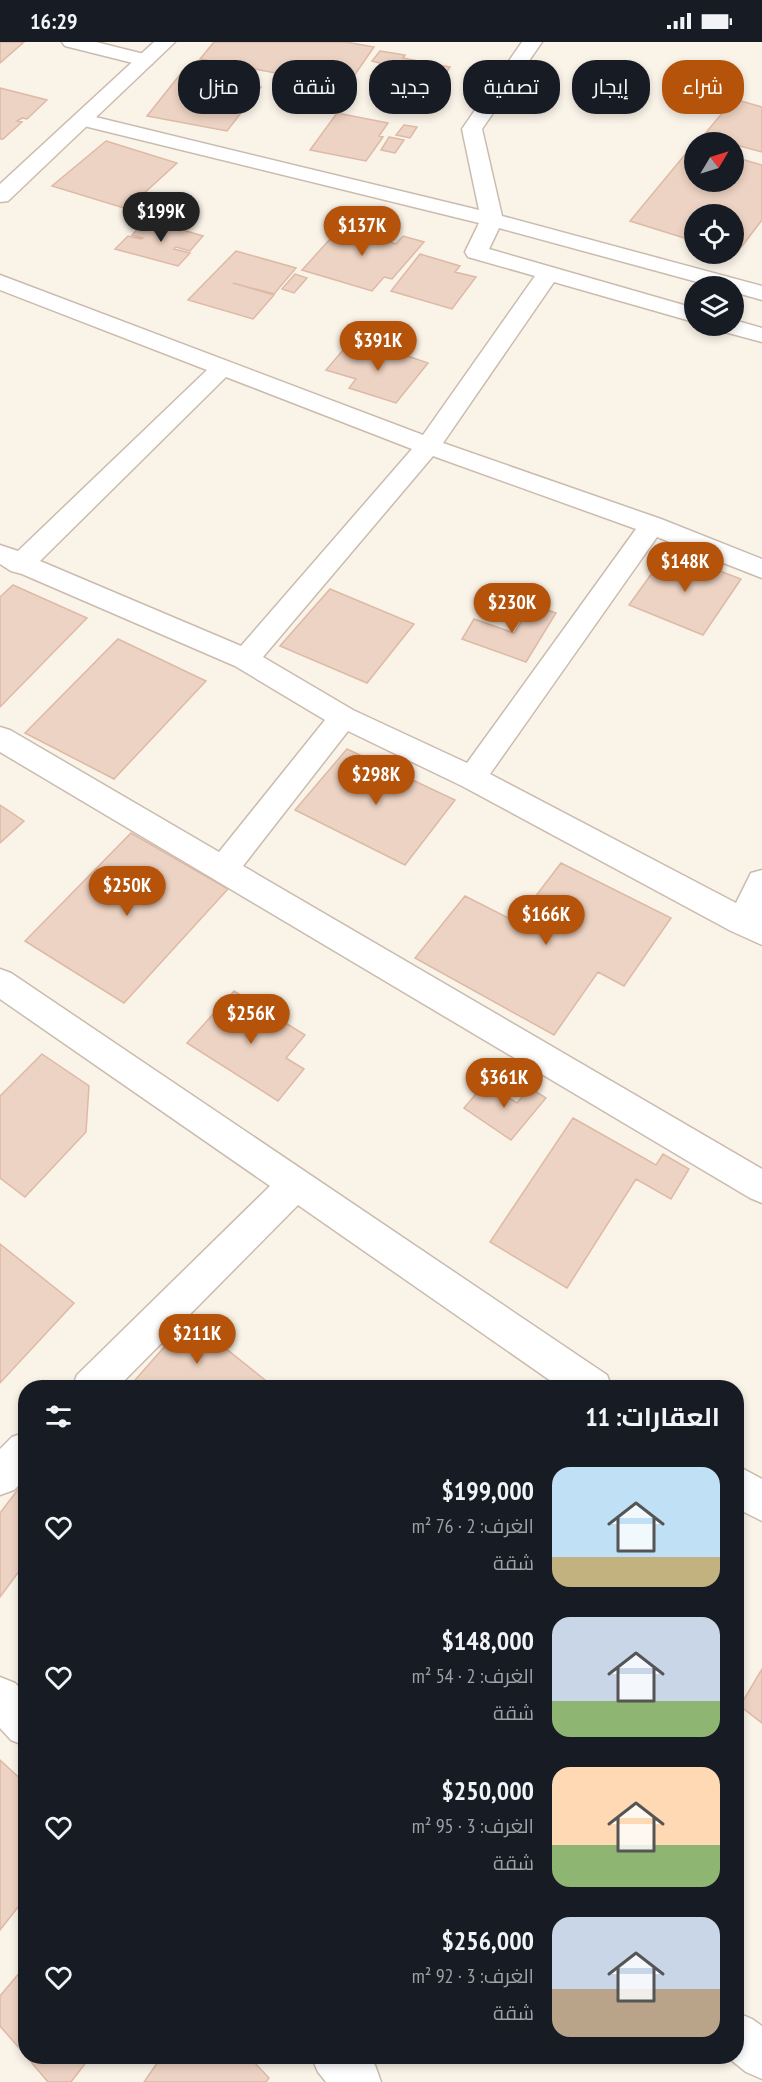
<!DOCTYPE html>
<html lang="ar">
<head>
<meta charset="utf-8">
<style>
	:root { --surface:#171b24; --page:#20242c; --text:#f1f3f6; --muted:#9ea1a6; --accent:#b45309 }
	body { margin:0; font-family:"PT Sans Narrow",Cairo,sans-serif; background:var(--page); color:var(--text); direction:rtl; height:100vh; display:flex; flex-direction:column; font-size:22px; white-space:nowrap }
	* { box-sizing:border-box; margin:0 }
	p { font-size:20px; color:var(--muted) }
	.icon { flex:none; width:33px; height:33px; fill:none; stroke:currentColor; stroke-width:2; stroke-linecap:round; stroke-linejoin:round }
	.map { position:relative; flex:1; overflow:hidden; direction:ltr }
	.sheet { position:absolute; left:18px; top:1338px; width:726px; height:684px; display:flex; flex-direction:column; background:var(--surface); border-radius:24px; box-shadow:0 3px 9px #0003; direction:rtl }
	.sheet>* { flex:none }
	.banner { position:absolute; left:18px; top:18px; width:726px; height:54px; direction:rtl; display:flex; gap:12px }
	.needle { width:39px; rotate:52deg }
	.buttons { position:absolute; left:684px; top:90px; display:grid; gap:12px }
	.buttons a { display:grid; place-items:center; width:60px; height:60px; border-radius:50%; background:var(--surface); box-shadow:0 3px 9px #0003; font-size:30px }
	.price { position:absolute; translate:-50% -51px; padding:0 14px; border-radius:21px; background:var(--accent); color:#fff; font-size:20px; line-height:39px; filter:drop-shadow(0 2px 3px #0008) }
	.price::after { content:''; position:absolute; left:50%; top:36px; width:18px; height:14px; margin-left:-9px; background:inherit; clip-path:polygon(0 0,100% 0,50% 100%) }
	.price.selected { background:#222; color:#fff }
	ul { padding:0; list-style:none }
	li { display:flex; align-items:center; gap:18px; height:150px; padding:0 24px }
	li span { display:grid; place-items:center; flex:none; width:168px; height:120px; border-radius:18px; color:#555 }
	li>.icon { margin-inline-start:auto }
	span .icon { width:72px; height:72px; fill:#fffc; stroke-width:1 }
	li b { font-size:26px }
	h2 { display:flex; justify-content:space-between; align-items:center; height:72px; padding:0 24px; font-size:26px }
	.chip { padding:0 21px; border-radius:24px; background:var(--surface); box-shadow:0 3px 9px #0003; font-size:21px; line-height:54px }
	.chip.selected { background:var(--accent); color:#fff }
	.status { display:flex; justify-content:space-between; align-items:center; height:42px; padding:0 30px; background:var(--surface); direction:ltr }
	.status svg { height:16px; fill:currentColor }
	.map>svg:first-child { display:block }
	.building { fill:#edd3c3; stroke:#deb9a5; stroke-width:1.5 }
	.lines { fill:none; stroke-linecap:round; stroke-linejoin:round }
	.street-casing { stroke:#cbbbaf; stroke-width:3 }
	.secondary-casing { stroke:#cebbad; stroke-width:3 }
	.street { fill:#fff; fill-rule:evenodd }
	.secondary { fill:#fff; fill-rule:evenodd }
</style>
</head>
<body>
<div class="status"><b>16:29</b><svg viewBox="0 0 49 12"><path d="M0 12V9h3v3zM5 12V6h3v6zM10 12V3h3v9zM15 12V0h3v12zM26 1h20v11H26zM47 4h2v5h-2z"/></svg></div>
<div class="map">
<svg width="762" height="2040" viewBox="0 0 762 2040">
	<rect width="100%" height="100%" fill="#faf3e8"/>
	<!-- building -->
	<path class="building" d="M 0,0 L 24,0 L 0,21 Z
		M 214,0 L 346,0 L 374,5 L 347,44 L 200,17 Z
		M 380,9 L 405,13 L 403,16 L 450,25 L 442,37 L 432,35 L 425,45 L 404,41 L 406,38 L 389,35 L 396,25 L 372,19 Z
		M 379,23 L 393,26 L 384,37 L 370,34 Z
		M 182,30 L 206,35 L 203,37 L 214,39 L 216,36 L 261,45 L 227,89 L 147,74 Z
		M 0,46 L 47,58 L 27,77 L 22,76 L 17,79 L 22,80 L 3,97 L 0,97 Z
		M 416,48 L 440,53 L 431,67 L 402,61 L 407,54 L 412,54 Z
		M 734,57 L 762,65 L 762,110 L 703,94 Z
		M 337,71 L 388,81 L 379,94 L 383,95 L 366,119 L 310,108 Z
		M 404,83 L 417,85 L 410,96 L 396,93 Z
		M 389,95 L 404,98 L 395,111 L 381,108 Z
		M 106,99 L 177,121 L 127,167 L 52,144 Z
		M 693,103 L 694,140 L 734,140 L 734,115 L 762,123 L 762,178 L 736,212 L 734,211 L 734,172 L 694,172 L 694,199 L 630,179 Z
		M 168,166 L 192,172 L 184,182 L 158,178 Z
		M 145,179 L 161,183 L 180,183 L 186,189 L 203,194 L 190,209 L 176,205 L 174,207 L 190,211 L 178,224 L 115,207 L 128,194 L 141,197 L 143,196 L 132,193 Z
		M 355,184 L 388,193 L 384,198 L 396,202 L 403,194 L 424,200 L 392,237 L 384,235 L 372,249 L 302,228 L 341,185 L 350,188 Z
		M 236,209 L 296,226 L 274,252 L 233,241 L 274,253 L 253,277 L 188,258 Z
		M 420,212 L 460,224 L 455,230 L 476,235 L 452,267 L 391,249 Z
		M 295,232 L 307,236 L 294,251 L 282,247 Z
		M 348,302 L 395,317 L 399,311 L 428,321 L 396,361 L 349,346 L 356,337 L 326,328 Z
		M 668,509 L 741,537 L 703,593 L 629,563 Z
		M 13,543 L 87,576 L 0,665 L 0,555 Z
		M 330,547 L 414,582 L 367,641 L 280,604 Z
		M 532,563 L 556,571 L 526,620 L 462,597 L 474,577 L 514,591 Z
		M 118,597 L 206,639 L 114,737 L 25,691 Z
		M 347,707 L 455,758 L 405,823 L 295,768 Z
		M 0,763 L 24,779 L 0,801 Z
		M 131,791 L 228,847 L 124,961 L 25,899 Z
		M 561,821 L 671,876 L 624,944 L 598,930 L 554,993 L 415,916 L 465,854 L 516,880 Z
		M 234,949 L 305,993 L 286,1016 L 304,1027 L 278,1059 L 187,1001 Z
		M 42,1012 L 89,1044 L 86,1090 L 25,1155 L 0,1136 L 0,1054 Z
		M 486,1040 L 517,1061 L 530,1046 L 546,1056 L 511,1098 L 464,1066 Z
		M 573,1076 L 656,1123 L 663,1112 L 689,1127 L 671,1157 L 636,1137 L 567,1246 L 490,1200 Z
		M 0,1202 L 74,1261 L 0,1341 Z
		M 189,1277 L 275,1346 L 128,1346 Z
		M 26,1437 L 26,1520 L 0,1555 L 0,1471 Z
		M 762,1627 L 762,1681 L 740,1664 Z
		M 0,1718 L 26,1742 L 26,1855 L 0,1888 Z
		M 26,1923 L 26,2014 L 0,1984 L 0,1954 Z
		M 26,2014 L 91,2014 L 71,2040 L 48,2040 Z
		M 162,2014 L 257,2014 L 254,2020 L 269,2036 L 266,2040 L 144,2040 Z"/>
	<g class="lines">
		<defs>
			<path id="street" d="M 62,0 L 96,0 L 152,14 L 155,18 L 152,22 L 145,24 L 65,4 Z
				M 522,0 L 542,0 L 482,87 L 502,174 L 762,244 L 762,258 L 734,250 L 734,244 L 712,244 L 499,186 L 489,207 L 694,266 L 694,280 L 554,240 L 443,401 L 661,477 L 762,517 L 762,536 L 657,495 L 490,732 L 736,861 L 751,831 L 762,828 L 762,903 L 731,889 L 462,744 L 348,689 L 243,824 L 762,1127 L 762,1161 L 750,1156 L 0,710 L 0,685 L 10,688 L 219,810 L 325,678 L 235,624 L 22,532 L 11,529 L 0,522 L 0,503 L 18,509 L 207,328 L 0,248 L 0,233 L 423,393 L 535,234 L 468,215 L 465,210 L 479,181 L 76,82 L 73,78 L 76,74 L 83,72 L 479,168 L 462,87 ZM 226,335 L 412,407 L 241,604 L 40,519 ZM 433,414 L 636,487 L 467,721 L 353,668 L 263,615 Z
				M 734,278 L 762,286 L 762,300 L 721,289 L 717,284 L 734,284 Z
				M 0,927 L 11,931 L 607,1333 L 612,1346 L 561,1346 L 298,1163 L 117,1346 L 72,1346 L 77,1333 L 270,1144 L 0,957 Z
				M 26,1390 L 26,1436 L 14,1448 L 0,1453 L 0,1407 L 12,1395 Z
				M 736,1423 L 762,1437 L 762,1479 L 736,1466 Z
				M 0,1635 L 15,1641 L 26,1652 L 26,1704 L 11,1698 L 0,1686 Z
				M 736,1970 L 752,1977 L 762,1984 L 762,2037 L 746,2030 L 726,2014 L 736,2014 Z
				M 311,2014 L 366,2014 L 375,2023 L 381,2040 L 326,2040 L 318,2030 Z"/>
			<path id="secondary" d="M 154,0 L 175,0 L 8,159 L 0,160 L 0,142 Z"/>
		</defs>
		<!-- street casing -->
		<use href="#street" class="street-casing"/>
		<!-- secondary casing -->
		<use href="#secondary" class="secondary-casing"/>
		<!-- street -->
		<use href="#street" class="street"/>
		<!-- secondary -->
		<use href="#secondary" class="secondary"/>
	</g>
</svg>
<div class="buttons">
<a><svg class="needle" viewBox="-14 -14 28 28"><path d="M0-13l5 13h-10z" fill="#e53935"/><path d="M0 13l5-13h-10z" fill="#9ea1a6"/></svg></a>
<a><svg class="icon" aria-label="locate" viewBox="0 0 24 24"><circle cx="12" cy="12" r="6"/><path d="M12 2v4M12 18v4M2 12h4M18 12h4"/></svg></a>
<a><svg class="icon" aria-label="layers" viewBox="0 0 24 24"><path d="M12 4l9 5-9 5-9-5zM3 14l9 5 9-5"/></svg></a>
</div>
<b class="price selected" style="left:161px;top:201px">$199K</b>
<b class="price" style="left:362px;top:215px">$137K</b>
<b class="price" style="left:378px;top:330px">$391K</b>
<b class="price" style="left:685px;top:551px">$148K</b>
<b class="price" style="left:512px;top:592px">$230K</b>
<b class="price" style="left:376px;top:764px">$298K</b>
<b class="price" style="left:127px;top:875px">$250K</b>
<b class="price" style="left:546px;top:904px">$166K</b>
<b class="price" style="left:251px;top:1003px">$256K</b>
<b class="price" style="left:504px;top:1067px">$361K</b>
<b class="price" style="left:197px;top:1323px">$211K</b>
<div class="banner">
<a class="chip selected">شراء</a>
<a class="chip">إيجار</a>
<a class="chip">تصفية</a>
<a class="chip">جديد</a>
<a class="chip">شقة</a>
<a class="chip">منزل</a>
</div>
<section class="sheet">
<h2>العقارات: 11<svg class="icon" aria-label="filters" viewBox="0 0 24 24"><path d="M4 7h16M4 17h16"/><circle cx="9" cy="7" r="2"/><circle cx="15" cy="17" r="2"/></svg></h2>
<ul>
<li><span style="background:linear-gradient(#bfe0f5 75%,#c2b280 0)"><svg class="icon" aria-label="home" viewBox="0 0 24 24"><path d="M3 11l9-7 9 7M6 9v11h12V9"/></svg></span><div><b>$199,000</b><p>الغرف: 2 · 76 m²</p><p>شقة</p></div><svg class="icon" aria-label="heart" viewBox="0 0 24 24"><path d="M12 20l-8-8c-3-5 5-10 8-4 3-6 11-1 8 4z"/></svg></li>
<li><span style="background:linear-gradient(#c9d6e8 70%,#8fb573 0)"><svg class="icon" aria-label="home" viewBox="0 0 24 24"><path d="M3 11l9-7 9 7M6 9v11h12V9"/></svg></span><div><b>$148,000</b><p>الغرف: 2 · 54 m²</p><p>شقة</p></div><svg class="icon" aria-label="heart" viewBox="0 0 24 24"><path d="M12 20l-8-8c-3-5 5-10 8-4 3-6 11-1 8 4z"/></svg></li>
<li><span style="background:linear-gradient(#ffd9b3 65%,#8fb573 0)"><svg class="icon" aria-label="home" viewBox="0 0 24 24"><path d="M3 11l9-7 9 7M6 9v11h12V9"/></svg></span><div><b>$250,000</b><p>الغرف: 3 · 95 m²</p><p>شقة</p></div><svg class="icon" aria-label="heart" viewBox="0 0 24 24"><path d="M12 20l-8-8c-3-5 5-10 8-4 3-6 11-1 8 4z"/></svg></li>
<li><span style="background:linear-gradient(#c9d6e8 60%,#b9a48a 0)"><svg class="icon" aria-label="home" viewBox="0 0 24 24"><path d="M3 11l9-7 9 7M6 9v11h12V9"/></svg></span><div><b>$256,000</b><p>الغرف: 3 · 92 m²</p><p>شقة</p></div><svg class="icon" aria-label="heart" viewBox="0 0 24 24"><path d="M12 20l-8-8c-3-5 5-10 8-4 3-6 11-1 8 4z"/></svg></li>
</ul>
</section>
</div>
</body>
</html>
